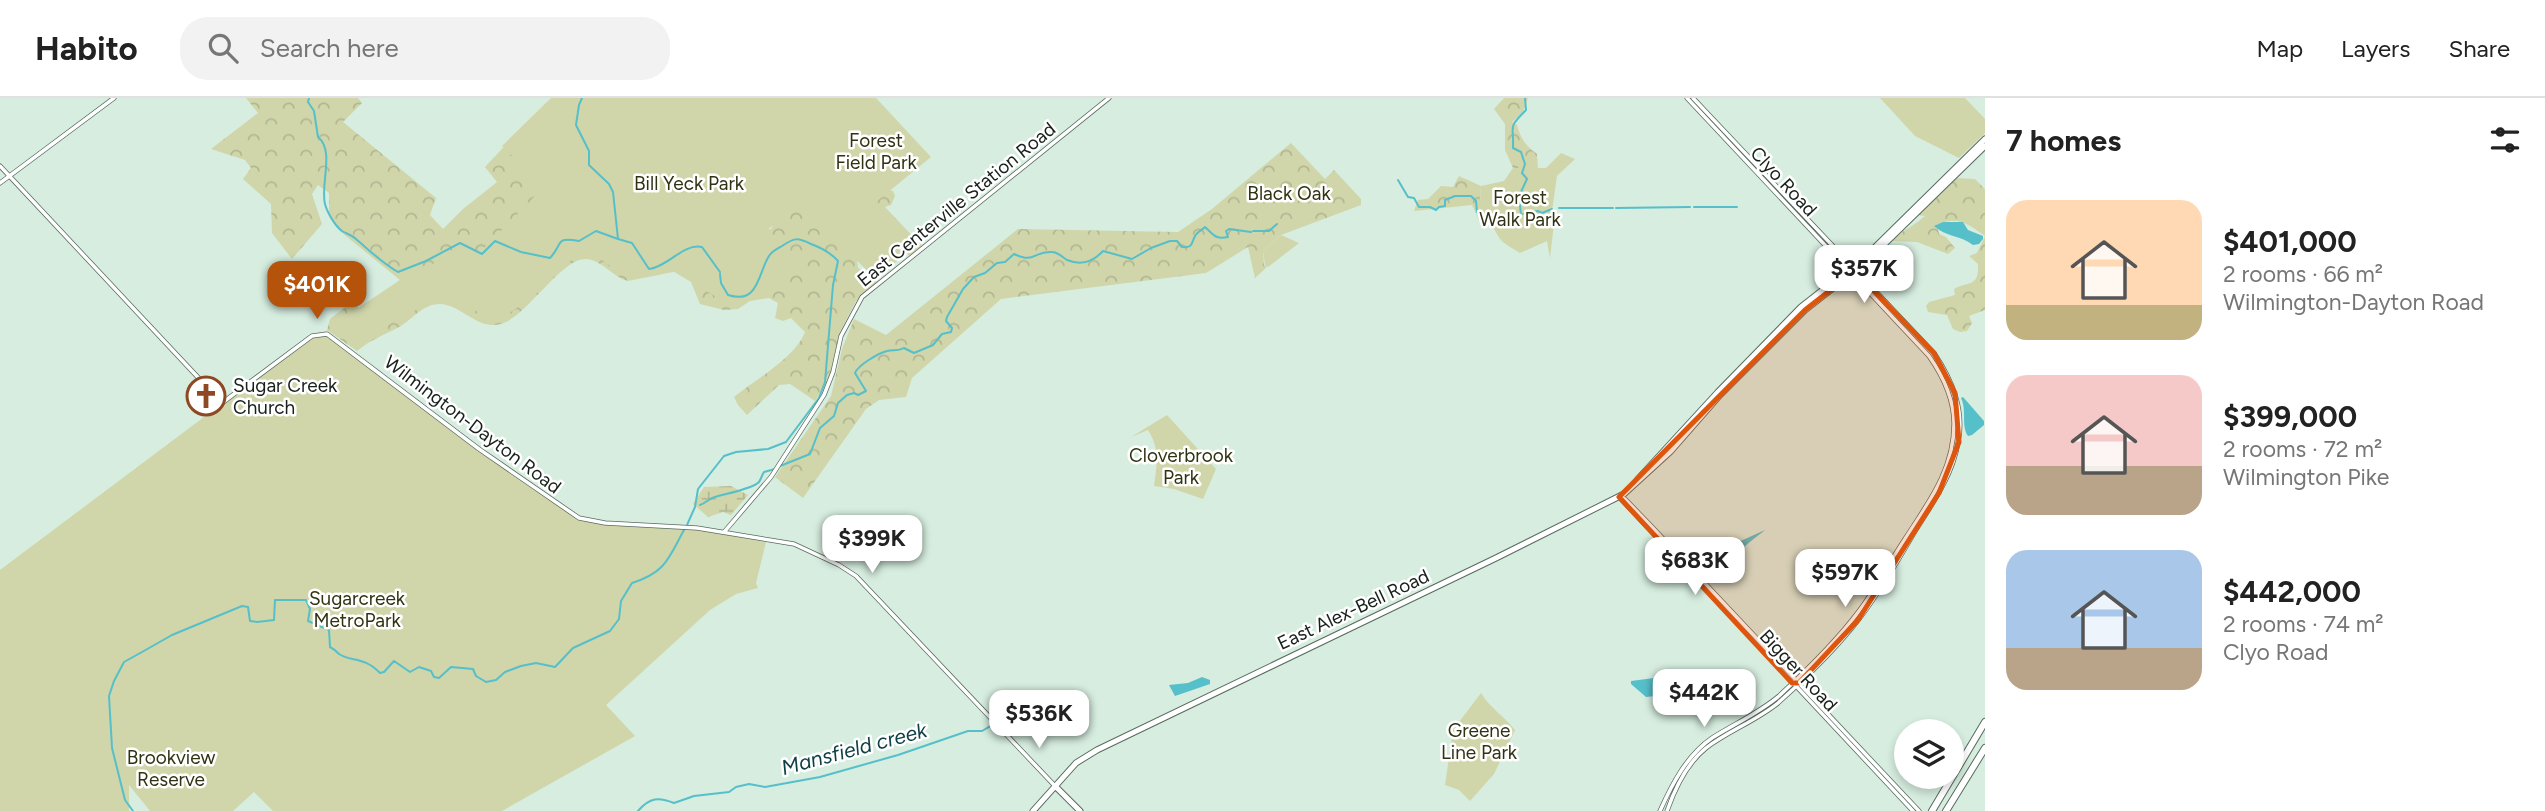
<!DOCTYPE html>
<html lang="en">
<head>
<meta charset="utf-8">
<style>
	:root { --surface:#fff; --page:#f2f2f2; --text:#222; --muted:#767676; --line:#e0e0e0; --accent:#b45309 }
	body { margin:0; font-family:Figtree,sans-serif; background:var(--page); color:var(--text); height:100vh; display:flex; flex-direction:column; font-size:26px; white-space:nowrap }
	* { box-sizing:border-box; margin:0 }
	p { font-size:23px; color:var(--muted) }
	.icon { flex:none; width:38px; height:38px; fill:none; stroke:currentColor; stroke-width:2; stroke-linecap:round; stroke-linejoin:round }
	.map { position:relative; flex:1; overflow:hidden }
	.drawer { display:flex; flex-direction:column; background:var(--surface); width:560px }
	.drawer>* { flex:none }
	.fabs { position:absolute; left:1894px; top:621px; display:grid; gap:14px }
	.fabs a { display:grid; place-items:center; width:70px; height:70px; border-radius:50%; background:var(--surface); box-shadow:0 4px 10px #0003; font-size:35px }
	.price { position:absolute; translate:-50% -60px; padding:0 16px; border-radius:14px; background:#fff; color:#222; font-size:23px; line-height:46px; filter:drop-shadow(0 2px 4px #0008) }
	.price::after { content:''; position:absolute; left:50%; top:42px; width:21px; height:16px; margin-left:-10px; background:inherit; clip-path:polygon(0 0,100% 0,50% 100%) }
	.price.selected { background:var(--accent); color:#fff }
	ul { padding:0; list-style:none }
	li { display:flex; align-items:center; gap:21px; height:175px; padding:0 21px }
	li span { display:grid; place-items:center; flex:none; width:196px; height:140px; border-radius:21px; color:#555 }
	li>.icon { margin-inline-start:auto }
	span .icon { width:84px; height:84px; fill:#fffc; stroke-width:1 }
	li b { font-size:30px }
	h2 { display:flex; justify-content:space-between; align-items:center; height:84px; padding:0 21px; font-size:30px }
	header { display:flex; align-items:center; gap:42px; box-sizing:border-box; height:98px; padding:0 35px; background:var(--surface); border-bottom:2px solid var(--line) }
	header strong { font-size:33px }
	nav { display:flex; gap:38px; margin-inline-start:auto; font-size:24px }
	.search { width:490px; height:63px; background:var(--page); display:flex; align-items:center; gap:18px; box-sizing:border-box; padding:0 24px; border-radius:28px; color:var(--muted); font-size:26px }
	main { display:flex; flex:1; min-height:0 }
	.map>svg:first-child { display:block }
	.forest { fill:url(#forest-crowns) }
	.wetland { fill:url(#wetland-marsh) }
	.park { fill:#d0d6aa }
	.water { fill:#55bfca }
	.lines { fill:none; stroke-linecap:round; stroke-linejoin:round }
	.stream { stroke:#55bfca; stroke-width:2 }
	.tertiary-casing { stroke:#576b5f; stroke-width:5 }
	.primary-casing { stroke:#576b5f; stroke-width:7 }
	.motorway-casing { stroke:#576b5f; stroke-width:8 }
	.tertiary { stroke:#fff; stroke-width:3.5 }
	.primary { stroke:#fff; stroke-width:5 }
	.motorway { stroke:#fff; stroke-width:6 }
	.marked { fill:#de560d; fill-opacity:0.2; stroke:#de560d; stroke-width:5; stroke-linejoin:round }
	.labels { text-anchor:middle; stroke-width:5; stroke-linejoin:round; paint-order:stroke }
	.park-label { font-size:19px; fill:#303312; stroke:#fff }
	.street-label { font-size:19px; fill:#17201b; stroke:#fff }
	.poi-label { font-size:19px; fill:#17201b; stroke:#fff; text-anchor:start }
	.water-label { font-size:21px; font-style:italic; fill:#0f4045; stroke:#fff }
</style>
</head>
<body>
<header>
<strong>Habito</strong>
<div class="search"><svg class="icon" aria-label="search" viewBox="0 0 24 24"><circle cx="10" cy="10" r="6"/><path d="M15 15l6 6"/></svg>Search here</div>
<nav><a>Map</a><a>Layers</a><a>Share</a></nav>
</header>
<main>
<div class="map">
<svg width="1985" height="713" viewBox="0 0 1985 713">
	<defs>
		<pattern id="forest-crowns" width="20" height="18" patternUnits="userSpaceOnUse" patternTransform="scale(1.75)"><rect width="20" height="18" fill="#d0d6aa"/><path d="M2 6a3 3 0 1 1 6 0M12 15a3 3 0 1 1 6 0" fill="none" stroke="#b2b792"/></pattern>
		<pattern id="wetland-marsh" width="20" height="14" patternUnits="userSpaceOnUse" patternTransform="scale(1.75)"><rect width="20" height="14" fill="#d0d6aa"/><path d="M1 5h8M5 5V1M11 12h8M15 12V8" fill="none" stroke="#b2b792"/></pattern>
	</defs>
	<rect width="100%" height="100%" fill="#d6eddf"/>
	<!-- forest -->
	<path class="forest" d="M 246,0 L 358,0 L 362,5 L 343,24 L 436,100 L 430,117 L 443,131 L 463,111 L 497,84 L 485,69 L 529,22 C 548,25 556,18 570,5 L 569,0 L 642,0 L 636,15 L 642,38 L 640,47 L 646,59 L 651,60 L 677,40 L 690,25 L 710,13 L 713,8 L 711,0 L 719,0 L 721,8 L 716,27 L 722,32 L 756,0 L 843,0 L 838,1 L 833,13 L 841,25 L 830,34 C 833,56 854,60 865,77 C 874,79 881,81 884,91 L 893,93 L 895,98 L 891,107 L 885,109 L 922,148 L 909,158 L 906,152 L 910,147 L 890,124 L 885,123 L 871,110 L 853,81 L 814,40 L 800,36 L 791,50 L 775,57 L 769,57 L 764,61 L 762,77 L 758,79 L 736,75 L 694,111 L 708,128 L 721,136 L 725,135 L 729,120 L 733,118 L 741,119 L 761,132 L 771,131 L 775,124 L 779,123 L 798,105 L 810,98 L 814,101 L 805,113 L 816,120 L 830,116 L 841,124 L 838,131 L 854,139 L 858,170 L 878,183 L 856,203 L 840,234 L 829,281 L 815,303 L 790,286 L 779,287 L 747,317 L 738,307 L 734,299 C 756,281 795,260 805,234 L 791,220 L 783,223 L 775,220 L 778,205 L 769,200 L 750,203 L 738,211 L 724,212 L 700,206 L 689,179 L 678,173 L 628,183 C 612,179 603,162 585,161 C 561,161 525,220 501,226 C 477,232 463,208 441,206 C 423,205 412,222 399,229 C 384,237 370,242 357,253 L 327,232 L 330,221 L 353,203 L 372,227 L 392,218 L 427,193 L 455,186 L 489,208 L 501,211 C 520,200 535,188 550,172 L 549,168 L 511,159 L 466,159 L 423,178 L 393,187 L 400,182 L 341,134 L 329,118 L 329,95 L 318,87 L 312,96 L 322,126 L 292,161 L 272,135 L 271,106 L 243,81 L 251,70 L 245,62 L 211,51 L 258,15 Z
		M 1504,0 L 1528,0 L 1523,14 L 1512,24 L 1517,27 C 1521,41 1526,48 1537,56 L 1538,70 L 1513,70 L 1505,52 L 1505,26 L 1494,11 Z
		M 1291,45 L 1325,81 L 1334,72 L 1361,101 L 1361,107 L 1281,137 L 1263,153 L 1264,167 L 1267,169 L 1255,180 L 1248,149 L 1206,175 L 1001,201 L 912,280 L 906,299 L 879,302 L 866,311 L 803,400 L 775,379 L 831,298 L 842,251 L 854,221 L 886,237 L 1018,131 L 1178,134 L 1212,111 Z
		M 1459,78 L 1481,88 L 1479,122 L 1472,107 L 1414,113 L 1418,102 L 1428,101 L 1441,88 L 1453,89 Z
		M 1957,80 L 1975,81 L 1985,91 L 1985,212 L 1969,218 L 1972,225 L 1967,233 L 1960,234 L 1953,231 L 1947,217 L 1928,214 L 1926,208 L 1929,204 L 1955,197 L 1954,191 C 1969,183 1979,190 1978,166 L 1969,158 L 1977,155 L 1985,138 C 1969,126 1956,117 1937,127 L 1939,136 L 1946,139 L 1955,150 L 1948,156 L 1917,144 L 1891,143 C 1901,133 1914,128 1925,118 L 1919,117 C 1930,104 1944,92 1957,80 Z"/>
	<!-- wetland -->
	<path class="wetland" d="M 731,388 L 748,397 L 731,417 L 723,414 L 708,419 L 693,406 L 704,389 Z"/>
	<!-- park -->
	<path class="park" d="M 551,0 L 876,0 L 931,59 L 876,104 L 917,148 L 875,180 L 800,108 L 763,135 L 795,172 L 761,200 L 728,206 L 661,166 L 623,178 L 585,149 L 535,197 L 501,221 L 486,220 L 450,194 L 351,246 L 330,229 L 400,182 L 425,168 L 483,151 L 544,89 L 502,48 Z
		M 1880,0 L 1965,0 L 1985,21 L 1985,35 L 1959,60 L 1915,38 Z
		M 1561,55 L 1575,61 L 1557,78 L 1552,113 L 1555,117 L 1550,160 L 1547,143 L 1520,155 C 1514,151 1504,146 1500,141 C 1492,128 1495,128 1479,122 L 1481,88 L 1504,83 L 1513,70 L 1546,70 Z
		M 1281,137 L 1299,145 L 1268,169 L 1265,167 L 1263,153 Z
		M 316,235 L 327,236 L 479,351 L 570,415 L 591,423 L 697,430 L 766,444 L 756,485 L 758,490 L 736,496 L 710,512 L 606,607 L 635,638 L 502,713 L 273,713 L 254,694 L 233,713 L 150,713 L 129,687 L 129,713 L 0,713 L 0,472 Z
		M 1167,317 L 1216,371 L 1203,401 L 1174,391 L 1154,388 C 1157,366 1160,351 1148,332 L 1131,339 Z
		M 1481,595 C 1490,610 1504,618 1515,632 L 1494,676 L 1470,703 L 1459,692 L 1445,687 L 1453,632 Z"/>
	<!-- water -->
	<path class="water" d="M 1943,124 L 1963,124 L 1968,132 L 1983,138 L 1983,141 L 1979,146 L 1973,147 C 1960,137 1946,139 1934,128 Z
		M 1963,299 L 1984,323 L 1984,327 L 1972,337 L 1968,338 C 1961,328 1967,312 1961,300 Z
		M 1765,432 C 1750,444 1719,467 1715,486 L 1695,453 L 1698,450 L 1734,446 Z
		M 1202,579 L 1210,582 L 1210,586 L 1175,598 L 1169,587 L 1188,585 Z
		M 1654,580 L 1677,584 L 1674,591 L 1665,597 L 1646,599 L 1631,586 L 1631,583 Z"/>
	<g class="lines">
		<!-- stream -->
		<path class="stream" d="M 309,0 L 308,4 L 314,13 L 318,39 C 335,53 320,86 325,106 C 327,114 335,128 342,133 C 347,136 352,137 356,141 C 369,152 382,165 398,174 L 426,163 L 460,145 L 482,156 L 495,143 L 521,154 L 550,160 C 564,145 554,139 579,143 L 596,133 L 618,141
			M 582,0 L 579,7 L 576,27 L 589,53 L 589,67 L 609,86 L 613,94 L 618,141 L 632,145 L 649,171 C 668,169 683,145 702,149 L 720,174
			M 1398,82 L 1408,99 L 1414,100 L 1419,109 L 1430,109 L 1436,112 L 1439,109 L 1445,108 L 1445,102 L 1455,98 L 1471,98 L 1476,103 L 1477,114 C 1493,123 1503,123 1521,117 L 1519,98 L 1527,81 L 1522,75 L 1525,66 L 1521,54 L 1513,50 C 1514,26 1507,31 1526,12 L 1525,0
			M 1694,109 L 1737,109
			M 1559,110 L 1613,110
			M 1616,110 L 1690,109
			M 1523,116 L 1538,113 L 1542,115 L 1552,111
			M 1253,133 L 1269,133 L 1277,126
			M 780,368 L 810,356 L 820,330 L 834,318 L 838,305 L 847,297 L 854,295 L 858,297 L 866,293 L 855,275 C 858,267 879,255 887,253 C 894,251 897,254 904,250 L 914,255 L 933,247 L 942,236 L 951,234 L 952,230 L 946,223 L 947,219 L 963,191 L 974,179 L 985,175 L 997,165 L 1005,164 L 1014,156 C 1035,166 1033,153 1052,154 C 1058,154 1062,159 1067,162 C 1082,168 1094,163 1103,153 L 1132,161 L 1151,150 L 1170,143 L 1177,143 L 1182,149 C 1193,150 1191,146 1195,138 C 1197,134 1202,132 1205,129 C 1213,136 1215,142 1228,139 L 1226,133 L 1229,131 L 1251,134
			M 700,407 C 706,405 710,400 715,399 C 724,396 753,391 759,384 C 761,381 762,377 764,374 L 775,371
			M 687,427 L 695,409 L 698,391 L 724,358 L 736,354 L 768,351 L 786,344 L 819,300 L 825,284 L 833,187 L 838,163 C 830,154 822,150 811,146 C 797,139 794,140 782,148 C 777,151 772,153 769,158 C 758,175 759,207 728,197 L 721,185 L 720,176
			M 133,713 L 125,702 L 112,650 L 109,598 L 114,583 L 124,564 L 142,554 L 172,537 L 242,508 L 248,509 L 250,523 L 257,524 L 274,522 L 275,502 L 306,502 L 310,511 L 308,523 L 329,532 L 330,549 C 334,551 336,553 339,556 C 351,564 364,558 380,575 L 384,574 L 394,563 L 410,574 L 419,569 L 431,573 L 434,579 L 439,580 L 451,569 L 473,571 L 476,578 L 486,584 L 496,582 L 505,574 L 521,568 L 536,565 L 555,569 L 573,550 L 610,533 L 619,521 L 621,503 L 632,485 C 666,474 668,461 684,432
			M 638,713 C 650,699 659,699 674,705 L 694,698 L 729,694 L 736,689 L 749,686 L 765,689 L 820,679 L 898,657 L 968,633 L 982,633 L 1033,603"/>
		<defs>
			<path id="tertiary" d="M 0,68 L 222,305 L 312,238 L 327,236 L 479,351 L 579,420 L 605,425 L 697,430 L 794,446 L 839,467 L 856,478 L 1055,688
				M 0,85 L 114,0
				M 1619,399 L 1625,401 L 1653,430 L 1919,713
				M 1620,400 L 1913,713
				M 725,433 L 771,379 L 824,297 L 833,274 L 841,238 L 862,199 L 1109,0
				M 1660,713 C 1672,686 1687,657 1712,640 C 1734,626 1759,615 1779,598 C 1807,572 1836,544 1859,513 C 1876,491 1889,465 1905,441 C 1928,405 1954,372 1954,326 C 1954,301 1943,278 1929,258 L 1687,0
				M 1667,713 C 1675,690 1686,666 1706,650 C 1728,633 1756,623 1778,605 C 1807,579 1836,551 1859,521 C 1880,494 1897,464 1914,435 C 1932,406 1952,379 1958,345 C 1965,312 1952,282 1934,255 L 1693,0"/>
			<path id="primary" d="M 1638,381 L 1718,294 L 1801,209 L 1866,158 L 1985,41
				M 1055,688 L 1080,713
				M 1033,713 L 1076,665 L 1097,652 L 1496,460 L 1624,396 L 1670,354 L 1720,297 L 1805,212 L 1865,165 L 1985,48"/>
			<path id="motorway" d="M 1932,713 L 1985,624
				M 1946,713 L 1985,650"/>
		</defs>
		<!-- tertiary casing -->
		<use href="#tertiary" class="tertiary-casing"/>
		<!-- primary casing -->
		<use href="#primary" class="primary-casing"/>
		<!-- motorway casing -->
		<use href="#motorway" class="motorway-casing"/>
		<!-- tertiary -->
		<use href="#tertiary" class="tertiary"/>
		<!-- primary -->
		<use href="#primary" class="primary"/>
		<!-- motorway -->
		<use href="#motorway" class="motorway"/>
	</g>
	<!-- marked area -->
	<path class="marked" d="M 1855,173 L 1934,255 L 1955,295 L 1959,344 L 1939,395 L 1858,522 L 1799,585 L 1792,585 L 1619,399 L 1805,212 Z"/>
	<!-- icons -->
	<defs>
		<symbol id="church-ring" viewBox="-11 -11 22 22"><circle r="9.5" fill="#fff" stroke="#8f4824" stroke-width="1.5"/><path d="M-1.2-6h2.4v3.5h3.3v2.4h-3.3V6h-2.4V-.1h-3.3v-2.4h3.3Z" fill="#8f4824"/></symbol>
	</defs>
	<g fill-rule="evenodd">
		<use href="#church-ring" x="184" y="276" width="44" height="44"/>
	</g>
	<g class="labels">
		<!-- park labels -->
		<g class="park-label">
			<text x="876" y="49">Forest<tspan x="876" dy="22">Field Park</tspan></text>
			<text x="689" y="92">Bill Yeck Park</text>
			<text x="1289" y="102">Black Oak</text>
			<text x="1520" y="106">Forest<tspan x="1520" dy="22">Walk Park</tspan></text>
			<text x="1181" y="364">Cloverbrook<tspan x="1181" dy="22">Park</tspan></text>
			<text x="357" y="507">Sugarcreek<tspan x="357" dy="22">MetroPark</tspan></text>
			<text x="1479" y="639">Greene<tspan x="1479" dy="22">Line Park</tspan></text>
			<text x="171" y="666">Brookview<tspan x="171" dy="22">Reserve</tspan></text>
		</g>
		<!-- street labels -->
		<g class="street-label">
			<text transform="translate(1784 83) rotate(47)" y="7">Clyo Road</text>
			<text transform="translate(956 106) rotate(-39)" y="7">East Centerville Station Road</text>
			<text transform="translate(473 326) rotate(37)" y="7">Wilmington-Dayton Road</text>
			<text transform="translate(1353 511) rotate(-25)" y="7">East Alex-Bell Road</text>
			<text transform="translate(1799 572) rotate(47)" y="7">Bigger Road</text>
		</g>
		<!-- poi labels -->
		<g class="poi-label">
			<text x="233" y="294">Sugar Creek<tspan x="233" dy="22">Church</tspan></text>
		</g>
		<!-- water labels -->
		<g class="water-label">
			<text transform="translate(854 651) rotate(-15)" y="7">Mansfield creek</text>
		</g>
	</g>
</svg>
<div class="fabs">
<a><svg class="icon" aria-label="layers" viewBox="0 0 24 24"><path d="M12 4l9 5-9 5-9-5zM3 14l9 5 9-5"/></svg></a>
</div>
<b class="price" style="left:1864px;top:207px">$357K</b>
<b class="price selected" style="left:317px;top:223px">$401K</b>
<b class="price" style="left:872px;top:477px">$399K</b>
<b class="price" style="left:1695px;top:499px">$683K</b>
<b class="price" style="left:1845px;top:511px">$597K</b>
<b class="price" style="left:1704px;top:631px">$442K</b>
<b class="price" style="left:1039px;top:652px">$536K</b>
</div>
<section class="drawer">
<h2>7 homes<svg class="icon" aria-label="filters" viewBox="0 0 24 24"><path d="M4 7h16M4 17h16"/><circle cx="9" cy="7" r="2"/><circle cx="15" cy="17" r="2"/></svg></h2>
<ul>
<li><span style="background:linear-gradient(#ffd9b3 75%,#c2b280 0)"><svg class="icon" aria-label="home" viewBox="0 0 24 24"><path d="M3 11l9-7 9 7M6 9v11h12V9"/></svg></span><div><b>$401,000</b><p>2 rooms · 66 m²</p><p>Wilmington-Dayton Road</p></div></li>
<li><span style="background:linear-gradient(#f6c9c9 65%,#b9a48a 0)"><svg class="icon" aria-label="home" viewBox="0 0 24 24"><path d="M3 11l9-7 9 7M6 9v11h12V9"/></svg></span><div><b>$399,000</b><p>2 rooms · 72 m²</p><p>Wilmington Pike</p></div></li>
<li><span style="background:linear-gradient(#a9c7e8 70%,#b9a48a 0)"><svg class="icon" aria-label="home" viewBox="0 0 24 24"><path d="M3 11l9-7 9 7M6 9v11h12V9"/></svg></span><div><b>$442,000</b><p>2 rooms · 74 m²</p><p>Clyo Road</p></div></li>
</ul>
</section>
</main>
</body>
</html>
